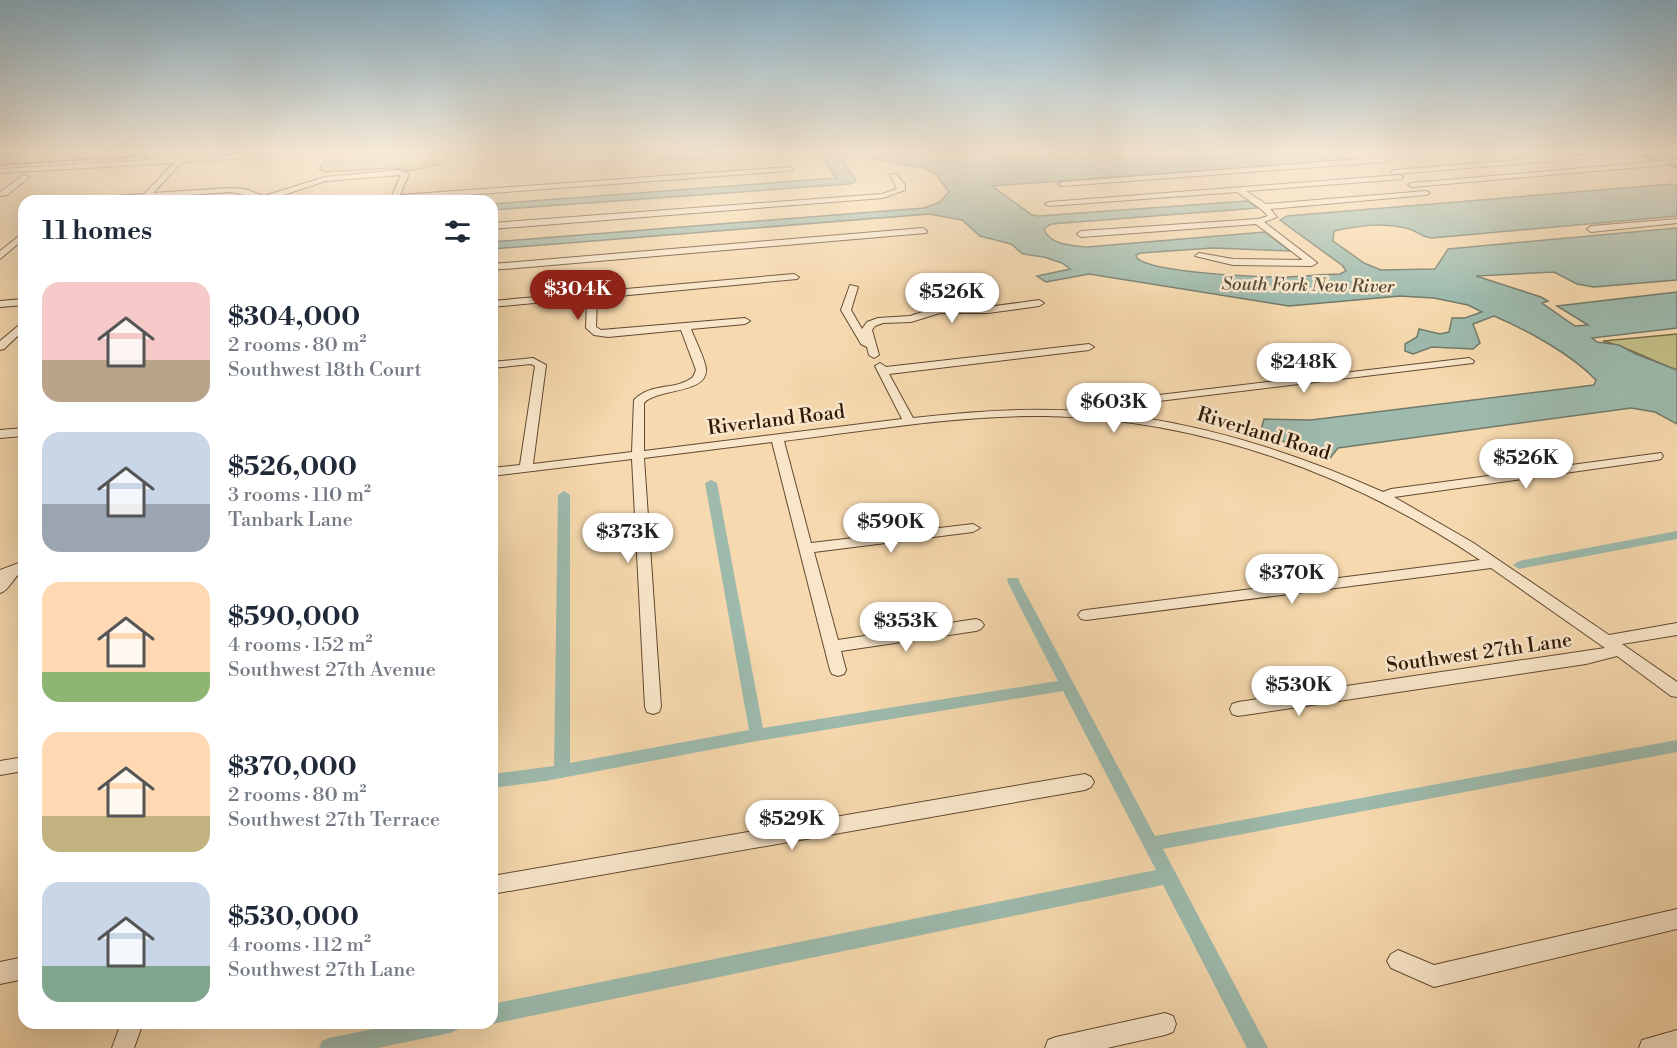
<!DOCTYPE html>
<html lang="en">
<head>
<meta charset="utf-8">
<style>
	:root { --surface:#fff; --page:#f6f6f7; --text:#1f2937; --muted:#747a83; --accent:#8f2418 }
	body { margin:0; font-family:"Libre Bodoni",serif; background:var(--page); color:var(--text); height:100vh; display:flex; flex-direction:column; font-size:22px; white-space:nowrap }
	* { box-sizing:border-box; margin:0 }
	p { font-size:20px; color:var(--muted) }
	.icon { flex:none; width:33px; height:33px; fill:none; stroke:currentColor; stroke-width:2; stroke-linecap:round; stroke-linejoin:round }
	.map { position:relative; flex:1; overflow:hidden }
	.panel { position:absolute; left:18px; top:195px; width:480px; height:834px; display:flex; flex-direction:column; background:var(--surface); border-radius:18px; box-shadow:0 6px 24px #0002 }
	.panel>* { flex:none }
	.price { position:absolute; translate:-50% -51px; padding:0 14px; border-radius:21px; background:#fff; color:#222; font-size:20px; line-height:39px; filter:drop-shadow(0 2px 3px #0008) }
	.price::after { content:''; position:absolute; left:50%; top:36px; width:18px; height:14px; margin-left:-9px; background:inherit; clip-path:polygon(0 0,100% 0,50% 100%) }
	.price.selected { background:var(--accent); color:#fff }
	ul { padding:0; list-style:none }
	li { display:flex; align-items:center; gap:18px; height:150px; padding:0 24px }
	li span { display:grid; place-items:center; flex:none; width:168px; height:120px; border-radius:18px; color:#555 }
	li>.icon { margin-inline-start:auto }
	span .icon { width:72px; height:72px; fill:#fffc; stroke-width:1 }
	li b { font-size:26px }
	h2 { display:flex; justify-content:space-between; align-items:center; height:72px; padding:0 24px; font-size:26px }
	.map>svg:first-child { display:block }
	.green { fill:#c2be86; stroke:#796c46; stroke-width:1.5 }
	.water { fill:#9dbaad; stroke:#717a6b; stroke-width:1.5 }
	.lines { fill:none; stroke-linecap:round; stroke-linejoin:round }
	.canal { fill:#9dbaad; fill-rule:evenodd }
	.minor-casing { stroke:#624931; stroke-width:2 }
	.major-casing { stroke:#301907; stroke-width:4 }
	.highway-casing { stroke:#301907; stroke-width:2 }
	.minor { fill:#f9e6ca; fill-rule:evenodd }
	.major { fill:#ebbc77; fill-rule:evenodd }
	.highway { fill:#ebbc77; fill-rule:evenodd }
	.rail { stroke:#301907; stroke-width:1.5; stroke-dasharray:6 6; stroke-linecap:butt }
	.labels { text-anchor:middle; stroke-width:5; stroke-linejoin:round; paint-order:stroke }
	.far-water-label { font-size:18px; font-style:italic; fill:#514939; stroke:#f9e6ca }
	.street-label { font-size:20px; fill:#301907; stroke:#f9e6ca }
</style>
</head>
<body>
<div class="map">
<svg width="1677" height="1048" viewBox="0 0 1677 1048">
	<rect width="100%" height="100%" fill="#f6d9ae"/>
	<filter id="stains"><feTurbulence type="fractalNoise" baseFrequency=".00333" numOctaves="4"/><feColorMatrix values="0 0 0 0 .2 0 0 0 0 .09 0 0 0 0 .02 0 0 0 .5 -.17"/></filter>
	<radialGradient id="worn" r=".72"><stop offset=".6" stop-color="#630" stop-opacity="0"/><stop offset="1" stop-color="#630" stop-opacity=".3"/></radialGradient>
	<!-- green -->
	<path class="green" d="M 331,151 L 448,151 L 444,163 L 409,171 L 396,168 L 326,172 L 319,169 Z
		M 1677,334 L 1677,370 C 1652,361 1628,347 1603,341 Z"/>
	<!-- water -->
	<path class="water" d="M 658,151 L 748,151 L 750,154 L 659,160 Z
		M 802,151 L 1333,151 L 1349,160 L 992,186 L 1032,215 L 1039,216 L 1247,201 L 1258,208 L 1051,224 L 1044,229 C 1049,245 1073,246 1087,247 L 1265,232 L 1290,251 L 1213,248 L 1140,253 L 1136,255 L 1137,258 C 1152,273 1259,277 1284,277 C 1302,277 1321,274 1340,274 L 1346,271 L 1343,266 L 1280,220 L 1287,216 L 1673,184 L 1677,186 L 1677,216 L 1432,238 C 1421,237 1416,230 1406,228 C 1381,222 1358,226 1334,231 L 1333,241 L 1364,263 L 1381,270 L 1435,269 L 1448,249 L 1677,228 L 1677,280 L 1594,287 L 1577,284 L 1554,272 L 1476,276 L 1541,297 L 1548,301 L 1542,303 L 1575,326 L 1588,325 L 1557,306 L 1677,292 L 1677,328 L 1592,338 L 1597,342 L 1619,345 L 1636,354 L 1677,370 L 1677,424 L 1655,412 L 1631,408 L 1338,448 L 1330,458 L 1260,433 L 1264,419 L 1311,420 L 1594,385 L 1596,380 C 1571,354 1527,330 1494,316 L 1473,324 L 1480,343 L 1473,349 L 1432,347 L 1413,354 L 1405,351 L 1405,344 L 1417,337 L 1419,329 L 1440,334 L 1449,332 L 1452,318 L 1465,318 L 1482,312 L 1468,305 L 1434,298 L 1400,296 L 1289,306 L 1089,274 L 1046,282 L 1037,276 L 1070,269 L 1062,263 L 1044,257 L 1023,254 L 1011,244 L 980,236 L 962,220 L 929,214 L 492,249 L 492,242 L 924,208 L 940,202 L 949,192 L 935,173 L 924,168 L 857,156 L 846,159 L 843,162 L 855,179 L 855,182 L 849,184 L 492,210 L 492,204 L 836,178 L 822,156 Z"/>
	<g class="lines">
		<!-- canal -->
		<path class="canal" d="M 711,480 L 717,483 L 763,728 L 1058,681 L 1007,581 L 1008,578 L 1018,578 L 1019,581 L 1155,836 L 1677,740 L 1677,752 L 1163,849 L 1268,1048 L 1247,1048 L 1163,885 L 492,1024 L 490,1023 L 492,1023 L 492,1004 L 1156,870 L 1063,691 L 757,741 L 545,781 L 492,788 L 492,774 L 554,766 L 558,495 L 564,491 L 570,495 L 570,763 L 749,730 L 705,483 Z
			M 1677,531 L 1677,539 L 1519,569 L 1513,565 L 1519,561 Z
			M 402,1023 L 460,1023 L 457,1030 L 450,1033 L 377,1048 L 319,1048 L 322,1041 L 329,1038 Z"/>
		<defs>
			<path id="minor" d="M 294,151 L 331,151 L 327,153 L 182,162 L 153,193 L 230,188 L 245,189 L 264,196 L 325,177 L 399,170 L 409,174 L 400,195 L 789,167 L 793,169 L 789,171 L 385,201 L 349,201 L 353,199 L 392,196 L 401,175 L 326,181 L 271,199 L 273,201 C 258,201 245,194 230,192 L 106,201 L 68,201 L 72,199 L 144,194 L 174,163 L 0,173 L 0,169 Z
				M 1364,151 L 1372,151 L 1387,160 L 1383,162 L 1062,186 L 1058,184 L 1062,182 L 1375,158 Z
				M 1629,151 L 1646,152 L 1642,154 L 1394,174 L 1390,172 L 1394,170 Z
				M 1674,160 L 1677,161 L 1677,164 L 1412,187 L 1408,185 L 1412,183 Z
				M 890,174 L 896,174 L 905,185 L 905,190 L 883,198 L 492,229 L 492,223 L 882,194 L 897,189 Z
				M 23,175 L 30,177 L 7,195 L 0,196 L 0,192 Z
				M 1399,175 L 1403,177 L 1402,179 L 1246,191 L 1266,204 L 1426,191 L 1430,193 L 1426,195 L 1270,209 L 1277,217 L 1264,222 L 1315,261 L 1317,263 L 1312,266 L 1233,265 L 1195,256 L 1199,253 L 1233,259 L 1303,260 L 1256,224 L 1081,237 L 1077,234 L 1081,231 L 1258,219 L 1268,216 L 1261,209 L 1237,192 L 1049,206 L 1045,204 L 1049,202 Z
				M 1677,219 L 1677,223 L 1591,232 L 1587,229 L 1591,226 Z
				M 923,228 L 927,231 L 926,233 L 492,270 L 492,264 Z
				M 24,232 L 24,239 L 0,259 L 0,251 Z
				M 794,274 L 799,277 L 797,279 L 597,298 L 596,327 L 601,330 L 745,318 L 750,321 L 745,324 L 691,329 C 695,340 705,359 706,369 C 708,394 657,388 644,403 L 644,451 L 902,419 L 875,366 L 880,363 L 886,367 L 1089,344 L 1094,347 L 1089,350 L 889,374 L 913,418 C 984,410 1056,405 1127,416 L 1141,400 L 1159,395 L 1469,358 L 1474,361 L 1473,363 L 1159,401 L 1144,409 L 1138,417 C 1223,430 1305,457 1383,492 L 1391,489 L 1661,453 L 1663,456 L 1661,459 L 1657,460 L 1394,497 L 1472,542 L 1609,635 L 1677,623 L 1677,635 L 1622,644 L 1677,682 L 1677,697 L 1671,696 L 1617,656 L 1586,664 L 1238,716 L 1232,714 L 1230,709 L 1232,704 L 1238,702 L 1605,648 L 1491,568 L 1086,620 L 1081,619 L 1078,615 L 1081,611 L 1086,610 L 1480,560 C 1352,474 1201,419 1046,416 C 958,415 871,430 784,441 L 811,543 L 973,524 L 980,528 L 973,532 L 814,552 L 838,640 L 976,619 L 981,621 L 984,625 L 981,629 L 976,631 L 841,651 L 846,670 L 844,674 L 838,676 L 832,674 L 830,670 L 772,442 L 644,458 L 661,707 L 659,712 L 653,714 L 647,712 L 645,707 L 632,459 L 492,476 L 492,468 L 520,465 L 535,366 L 531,364 L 492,368 L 492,362 L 533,358 L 546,365 L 533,464 L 632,452 L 634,400 C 651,382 676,391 693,377 L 696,370 L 681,330 L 608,337 L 594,335 L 586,328 L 587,298 L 492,307 L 492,301 Z
				M 850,285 L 858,287 L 851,310 L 862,329 L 867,322 L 878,318 L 910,316 L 939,307 L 988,307 L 1039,300 L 1044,303 L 1039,306 L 988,313 L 940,313 L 911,322 L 883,323 L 875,326 L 872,330 L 879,355 L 874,358 L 869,355 L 867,347 L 861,344 L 841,310 Z
				M 24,299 L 24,305 L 0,307 L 0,301 Z
				M 24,321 L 24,330 L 4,349 L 0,350 L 0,341 Z
				M 24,428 L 24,436 L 0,438 L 0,430 Z
				M 24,561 L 24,571 C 13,575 11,590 0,593 L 0,570 Z
				M 24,757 L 24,771 L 0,775 L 0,761 Z
				M 1085,774 L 1091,777 L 1094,782 L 1091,787 L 1085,790 L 492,894 L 492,876 Z
				M 1677,909 L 1677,929 L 1434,987 L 1391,968 L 1387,961 L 1391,954 L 1398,950 L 1434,965 Z
				M 24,957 L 24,979 L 0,984 L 0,962 Z
				M 1165,1013 L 1173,1016 L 1176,1024 L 1173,1032 L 1165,1035 L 1107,1048 L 1045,1048 L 1048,1040 L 1056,1037 Z
				M 121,1023 L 143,1023 L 134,1048 L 112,1048 Z
				M 1677,1030 L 1677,1048 L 1639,1048 L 1642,1040 Z"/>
			<path id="major" d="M 1634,151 L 1647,151 L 1677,160 L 1677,166 Z"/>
			<path id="highway" d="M 111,151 L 164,151 L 159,154 L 0,164 L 0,158 Z
				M 1668,151 L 1677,151 L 1677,155 L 1669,153 Z"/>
		</defs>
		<!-- minor casing -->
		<use href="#minor" class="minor-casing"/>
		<!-- major casing -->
		<use href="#major" class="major-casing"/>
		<!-- highway casing -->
		<use href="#highway" class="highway-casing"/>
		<!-- minor -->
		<use href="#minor" class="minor"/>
		<!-- major -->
		<use href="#major" class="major"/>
		<!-- highway -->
		<use href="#highway" class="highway"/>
		<!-- rail -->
		<path class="rail" d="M 0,165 L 239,151"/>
	</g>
	<!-- sky -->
	<linearGradient id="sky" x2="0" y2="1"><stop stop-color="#8ab6d0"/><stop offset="0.51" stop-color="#fbeedb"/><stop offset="1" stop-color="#fbeedb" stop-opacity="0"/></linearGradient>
	<rect width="1677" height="298" fill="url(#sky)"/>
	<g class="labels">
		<!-- far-water labels -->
		<g class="far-water-label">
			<text transform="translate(1308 285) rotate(1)" y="6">South Fork New River</text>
		</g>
		<!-- street labels -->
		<g class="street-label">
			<text transform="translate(776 419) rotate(-7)" y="7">Riverland Road</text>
			<text transform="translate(1264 433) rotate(17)" y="7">Riverland Road</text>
			<text transform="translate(1479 652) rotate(-8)" y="7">Southwest 27th Lane</text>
		</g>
	</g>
	<rect width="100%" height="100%" filter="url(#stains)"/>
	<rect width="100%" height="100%" fill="url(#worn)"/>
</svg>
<b class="price selected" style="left:578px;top:321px">$304K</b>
<b class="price" style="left:952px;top:324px">$526K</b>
<b class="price" style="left:1304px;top:394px">$248K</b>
<b class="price" style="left:1114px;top:434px">$603K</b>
<b class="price" style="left:1526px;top:490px">$526K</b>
<b class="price" style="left:891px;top:554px">$590K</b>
<b class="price" style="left:628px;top:564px">$373K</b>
<b class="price" style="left:1292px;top:605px">$370K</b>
<b class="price" style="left:906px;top:653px">$353K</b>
<b class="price" style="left:1299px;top:717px">$530K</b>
<b class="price" style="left:792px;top:851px">$529K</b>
<section class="panel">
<h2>11 homes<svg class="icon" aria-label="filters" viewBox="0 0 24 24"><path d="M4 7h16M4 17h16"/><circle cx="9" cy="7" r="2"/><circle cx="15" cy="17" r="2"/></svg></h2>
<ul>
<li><span style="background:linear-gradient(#f6c9c9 65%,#b9a48a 0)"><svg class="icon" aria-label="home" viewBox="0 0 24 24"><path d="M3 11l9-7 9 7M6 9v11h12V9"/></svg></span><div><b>$304,000</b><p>2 rooms · 80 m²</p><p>Southwest 18th Court</p></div></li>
<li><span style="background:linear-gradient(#c9d6e8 60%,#9aa5b1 0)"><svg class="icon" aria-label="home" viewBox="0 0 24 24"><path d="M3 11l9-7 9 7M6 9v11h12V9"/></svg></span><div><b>$526,000</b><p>3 rooms · 110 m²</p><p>Tanbark Lane</p></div></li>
<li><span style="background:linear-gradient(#ffd9b3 75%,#8fb573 0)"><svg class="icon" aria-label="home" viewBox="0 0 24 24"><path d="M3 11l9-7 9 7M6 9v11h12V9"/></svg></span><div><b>$590,000</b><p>4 rooms · 152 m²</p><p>Southwest 27th Avenue</p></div></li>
<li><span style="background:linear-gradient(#ffd9b3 70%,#c2b280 0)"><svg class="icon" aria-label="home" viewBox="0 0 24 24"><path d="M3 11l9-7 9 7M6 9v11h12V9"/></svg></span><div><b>$370,000</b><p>2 rooms · 80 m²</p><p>Southwest 27th Terrace</p></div></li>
<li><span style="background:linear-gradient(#c9d6e8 70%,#7fa58c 0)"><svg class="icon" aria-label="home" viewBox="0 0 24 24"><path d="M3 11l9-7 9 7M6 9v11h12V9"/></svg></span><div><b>$530,000</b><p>4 rooms · 112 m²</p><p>Southwest 27th Lane</p></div></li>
</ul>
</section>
</div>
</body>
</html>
